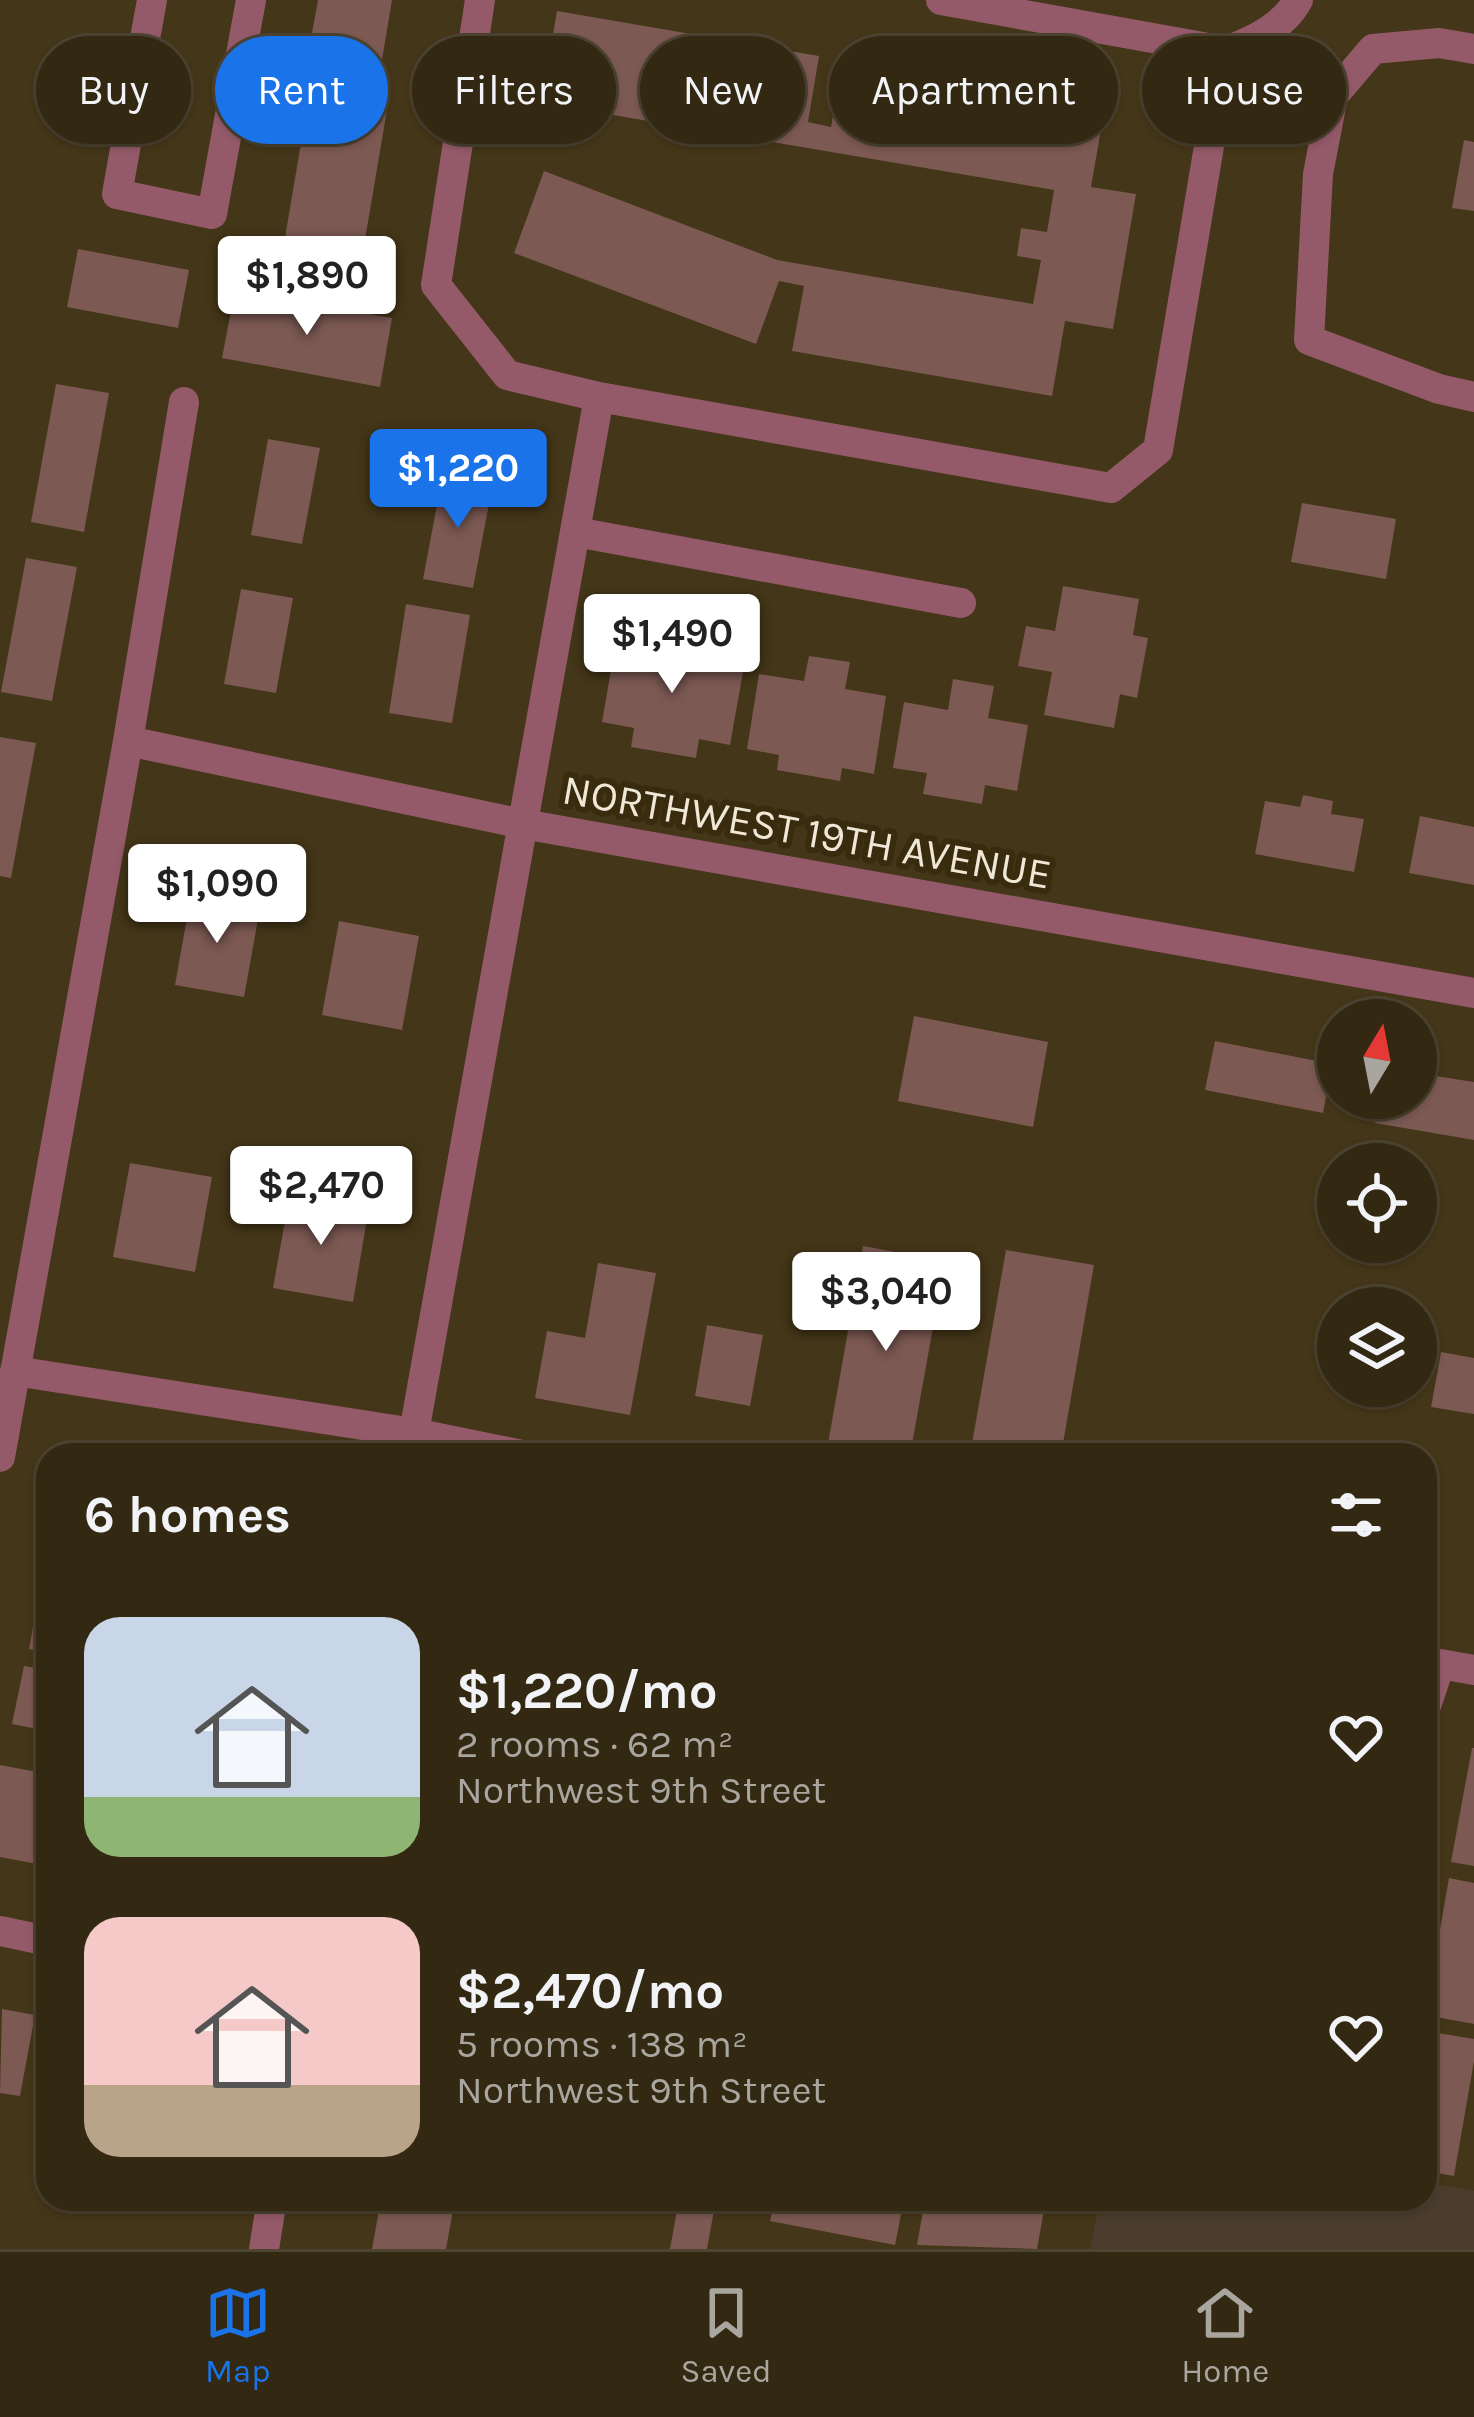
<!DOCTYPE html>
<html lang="en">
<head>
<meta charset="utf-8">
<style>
	:root { --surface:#332812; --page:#3b301b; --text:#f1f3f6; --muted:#a9a69f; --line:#4e4432; --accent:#1a73e8 }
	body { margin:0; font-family:Karla,sans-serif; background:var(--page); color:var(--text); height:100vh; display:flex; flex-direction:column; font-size:45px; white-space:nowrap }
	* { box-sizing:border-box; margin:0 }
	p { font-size:39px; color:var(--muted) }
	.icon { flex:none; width:66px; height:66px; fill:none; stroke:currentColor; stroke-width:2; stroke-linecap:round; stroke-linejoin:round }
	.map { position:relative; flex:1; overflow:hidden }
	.panel { position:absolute; left:36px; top:1443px; width:1401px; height:768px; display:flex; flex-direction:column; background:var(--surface); border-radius:36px; box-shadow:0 3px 9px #0004,0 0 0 3px var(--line) }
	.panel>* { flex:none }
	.guide { position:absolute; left:36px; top:36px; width:1404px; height:108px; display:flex; gap:24px }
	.needle { width:78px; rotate:10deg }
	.tools { position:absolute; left:1317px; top:999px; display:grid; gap:24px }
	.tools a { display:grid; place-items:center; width:120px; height:120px; border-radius:50%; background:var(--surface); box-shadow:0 3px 9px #0004,0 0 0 3px var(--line); font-size:60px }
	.price { position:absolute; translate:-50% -102px; padding:0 27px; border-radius:12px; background:#fff; color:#222; font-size:39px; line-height:78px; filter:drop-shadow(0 3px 6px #0008) }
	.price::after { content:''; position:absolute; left:50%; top:72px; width:36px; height:27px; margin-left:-18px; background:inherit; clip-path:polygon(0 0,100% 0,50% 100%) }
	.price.current { background:var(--accent); color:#fff }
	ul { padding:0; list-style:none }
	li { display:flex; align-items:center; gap:36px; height:300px; padding:0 48px }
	li span { display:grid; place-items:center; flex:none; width:336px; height:240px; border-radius:36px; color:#555 }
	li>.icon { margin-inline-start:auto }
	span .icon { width:144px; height:144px; fill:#fffc; stroke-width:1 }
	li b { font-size:51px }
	h2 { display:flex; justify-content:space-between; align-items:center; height:144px; padding:0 48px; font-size:51px }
	.tag { padding:0 42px; border-radius:54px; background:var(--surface); box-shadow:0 3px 9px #0004,0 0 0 3px var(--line); font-size:42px; line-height:108px }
	.tag.current { background:var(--accent); color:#fff }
	.menu { display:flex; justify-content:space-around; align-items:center; height:168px; border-top:3px solid var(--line); background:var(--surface); font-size:33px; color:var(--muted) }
	.menu a { display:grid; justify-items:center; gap:6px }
	.menu .current { color:var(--accent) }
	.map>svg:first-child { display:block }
	.commercial { fill:#4a3d2e }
	.building { fill:#7c5953 }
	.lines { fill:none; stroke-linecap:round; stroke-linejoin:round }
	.minor { stroke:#955a69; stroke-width:30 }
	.labels { text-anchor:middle; stroke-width:12; stroke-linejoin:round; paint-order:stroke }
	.street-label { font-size:42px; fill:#f0e8d7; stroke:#392b0e }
</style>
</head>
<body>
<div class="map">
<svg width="1474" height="2249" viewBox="0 0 1474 2249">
	<rect width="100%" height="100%" fill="#443618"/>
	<!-- commercial -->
	<path class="commercial" d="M 1425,2182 L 1474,2191 L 1474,2249 L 1090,2249 L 1100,2199 L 1425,2199 Z"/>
	<!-- building -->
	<path class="building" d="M 318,0 L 392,0 L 378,84 L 305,71 Z
		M 557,11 L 819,56 L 808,122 L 831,127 L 843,61 L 1105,106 L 1091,187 L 1136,194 L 1113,329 L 1065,321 L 1052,396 L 792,351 L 804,286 L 779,281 L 756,344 L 514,253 L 544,171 L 777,260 L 1033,304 L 1041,260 L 1017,256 L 1021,228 L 1047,232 L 1054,190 L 578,109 L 577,117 L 540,111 Z
		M 309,96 L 387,110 L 360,269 L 282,255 Z
		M 1464,140 L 1474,142 L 1474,211 L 1452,208 Z
		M 78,249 L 189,270 L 178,328 L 67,307 Z
		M 235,290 L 392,318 L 380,387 L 222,358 Z
		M 56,384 L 109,393 L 84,532 L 31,522 Z
		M 268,439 L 320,448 L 302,544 L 251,535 Z
		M 443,473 L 493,483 L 473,588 L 423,579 Z
		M 1302,503 L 1396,519 L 1386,579 L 1291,562 Z
		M 26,558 L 77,567 L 52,701 L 1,692 Z
		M 1063,586 L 1139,599 L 1133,635 L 1148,638 L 1137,698 L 1120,694 L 1114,728 L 1044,715 L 1052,672 L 1018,666 L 1026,626 L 1055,631 Z
		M 241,589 L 293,598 L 276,693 L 224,684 Z
		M 406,604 L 470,615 L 452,723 L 389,713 Z
		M 664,628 L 705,635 L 700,664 L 743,672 L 730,745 L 699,739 L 696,758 L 631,747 L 634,728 L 602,722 L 615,647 L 659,655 Z
		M 809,656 L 850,662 L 845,689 L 886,696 L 874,774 L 842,768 L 840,781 L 777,770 L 779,755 L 747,749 L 759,674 L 804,681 Z
		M 953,679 L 994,686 L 988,718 L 1028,725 L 1017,791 L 985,785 L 982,804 L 923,794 L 927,773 L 893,768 L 904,702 L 948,710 Z
		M 0,737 L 36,743 L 11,878 L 0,876 Z
		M 1303,795 L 1333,801 L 1331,814 L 1364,819 L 1354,872 L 1255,854 L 1265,801 L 1300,807 Z
		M 1420,816 L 1474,827 L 1474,885 L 1409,873 Z
		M 191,895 L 260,908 L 244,997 L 175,985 Z
		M 339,921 L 419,936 L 402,1030 L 322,1015 Z
		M 914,1016 L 1048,1042 L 1033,1127 L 898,1101 Z
		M 1215,1041 L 1332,1064 L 1323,1113 L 1205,1090 Z
		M 1416,1073 L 1474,1082 L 1474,1140 L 1375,1123 L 1380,1098 L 1416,1098 Z
		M 130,1163 L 212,1177 L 195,1272 L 113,1257 Z
		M 290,1193 L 369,1207 L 353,1302 L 273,1288 Z
		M 863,1246 L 945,1261 L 910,1455 L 826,1455 Z
		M 1006,1250 L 1094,1265 L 1061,1455 L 970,1455 Z
		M 598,1263 L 656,1273 L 630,1415 L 535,1398 L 547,1331 L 585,1338 Z
		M 707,1325 L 763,1335 L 750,1406 L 695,1396 Z
		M 1441,1352 L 1474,1358 L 1474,1414 L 1431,1407 Z
		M 40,1588 L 48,1589 L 48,1652 L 29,1649 Z
		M 24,1666 L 48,1670 L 48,1731 L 12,1724 Z
		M 1472,1748 L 1474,1748 L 1474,1866 L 1451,1862 Z
		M 0,1765 L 48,1774 L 48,1866 L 0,1857 Z
		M 1449,1878 L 1474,1883 L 1474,2024 L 1425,2015 Z
		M 2,2009 L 35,2015 L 20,2096 L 0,2093 Z
		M 1425,2031 L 1474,2039 L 1474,2061 L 1454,2176 L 1425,2171 Z
		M 381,2199 L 455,2199 L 446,2249 L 372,2249 Z
		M 513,2199 L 562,2199 L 560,2212 L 512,2204 Z
		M 679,2199 L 716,2199 L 707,2249 L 670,2249 Z
		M 775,2199 L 904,2199 L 895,2245 L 770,2221 Z
		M 925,2199 L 1046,2199 L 1037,2249 L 917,2245 Z"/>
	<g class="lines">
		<!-- minor -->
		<path class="minor" d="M 152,0 L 117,194 L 212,214 L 251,0
			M 480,0 L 436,285 L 507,375 L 599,397 L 1111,488 L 1158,450 L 1225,51 C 1252,42 1284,26 1298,0
			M 941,0 L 1225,51
			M 1474,49 L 1439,43 L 1373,49 L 1333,96 L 1318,174 L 1309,340 L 1439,389 L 1474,397
			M 576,532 L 961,603
			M 128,741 L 523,824 L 1474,993
			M 15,1371 L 414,1433 L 522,1455
			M 410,1455 L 599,397
			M 0,1457 L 128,741 L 184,402
			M 1425,1709 L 1440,1664 L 1474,1670
			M 0,1931 L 48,1941
			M 264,2249 L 272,2199"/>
	</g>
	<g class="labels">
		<!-- street labels -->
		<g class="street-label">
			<text transform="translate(807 831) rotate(10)" y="15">NORTHWEST 19TH AVENUE</text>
		</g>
	</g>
</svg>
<div class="tools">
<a><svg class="needle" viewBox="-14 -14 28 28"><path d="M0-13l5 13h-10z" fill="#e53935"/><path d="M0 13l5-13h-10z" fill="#a9a69f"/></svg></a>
<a><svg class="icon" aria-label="locate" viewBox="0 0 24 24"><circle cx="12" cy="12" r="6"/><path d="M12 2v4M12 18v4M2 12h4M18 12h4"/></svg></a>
<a><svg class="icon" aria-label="layers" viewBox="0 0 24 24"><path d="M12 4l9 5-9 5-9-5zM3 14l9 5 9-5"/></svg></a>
</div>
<b class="price" style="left:307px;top:338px">$1,890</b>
<b class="price current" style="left:458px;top:531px">$1,220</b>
<b class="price" style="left:672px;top:696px">$1,490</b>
<b class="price" style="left:217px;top:946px">$1,090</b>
<b class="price" style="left:321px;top:1248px">$2,470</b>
<b class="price" style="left:886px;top:1354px">$3,040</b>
<div class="guide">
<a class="tag">Buy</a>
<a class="tag current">Rent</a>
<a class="tag">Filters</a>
<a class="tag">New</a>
<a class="tag">Apartment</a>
<a class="tag">House</a>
</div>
<section class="panel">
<h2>6 homes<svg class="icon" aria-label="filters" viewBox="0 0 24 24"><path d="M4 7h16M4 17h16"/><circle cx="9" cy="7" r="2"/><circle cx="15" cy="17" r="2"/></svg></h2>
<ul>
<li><span style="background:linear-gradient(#c9d6e8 75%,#8fb573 0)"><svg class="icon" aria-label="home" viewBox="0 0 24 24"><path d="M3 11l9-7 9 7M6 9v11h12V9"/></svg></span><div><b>$1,220/mo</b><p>2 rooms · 62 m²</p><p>Northwest 9th Street</p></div><svg class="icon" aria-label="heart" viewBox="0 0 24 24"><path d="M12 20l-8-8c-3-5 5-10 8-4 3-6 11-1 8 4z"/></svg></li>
<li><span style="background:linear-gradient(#f6c9c9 70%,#b9a48a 0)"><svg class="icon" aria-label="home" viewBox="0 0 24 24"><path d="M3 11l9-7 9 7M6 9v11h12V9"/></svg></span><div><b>$2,470/mo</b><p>5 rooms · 138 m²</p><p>Northwest 9th Street</p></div><svg class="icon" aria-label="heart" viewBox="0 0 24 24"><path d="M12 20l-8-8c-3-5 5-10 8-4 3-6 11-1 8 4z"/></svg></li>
</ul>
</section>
</div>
<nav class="menu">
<a class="current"><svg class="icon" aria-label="map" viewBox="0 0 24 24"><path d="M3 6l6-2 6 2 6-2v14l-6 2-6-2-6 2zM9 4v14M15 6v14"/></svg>Map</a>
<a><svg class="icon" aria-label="saved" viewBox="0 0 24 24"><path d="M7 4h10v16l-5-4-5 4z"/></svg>Saved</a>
<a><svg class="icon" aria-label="home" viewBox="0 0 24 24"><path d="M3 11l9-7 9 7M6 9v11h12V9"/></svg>Home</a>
</nav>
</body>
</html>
